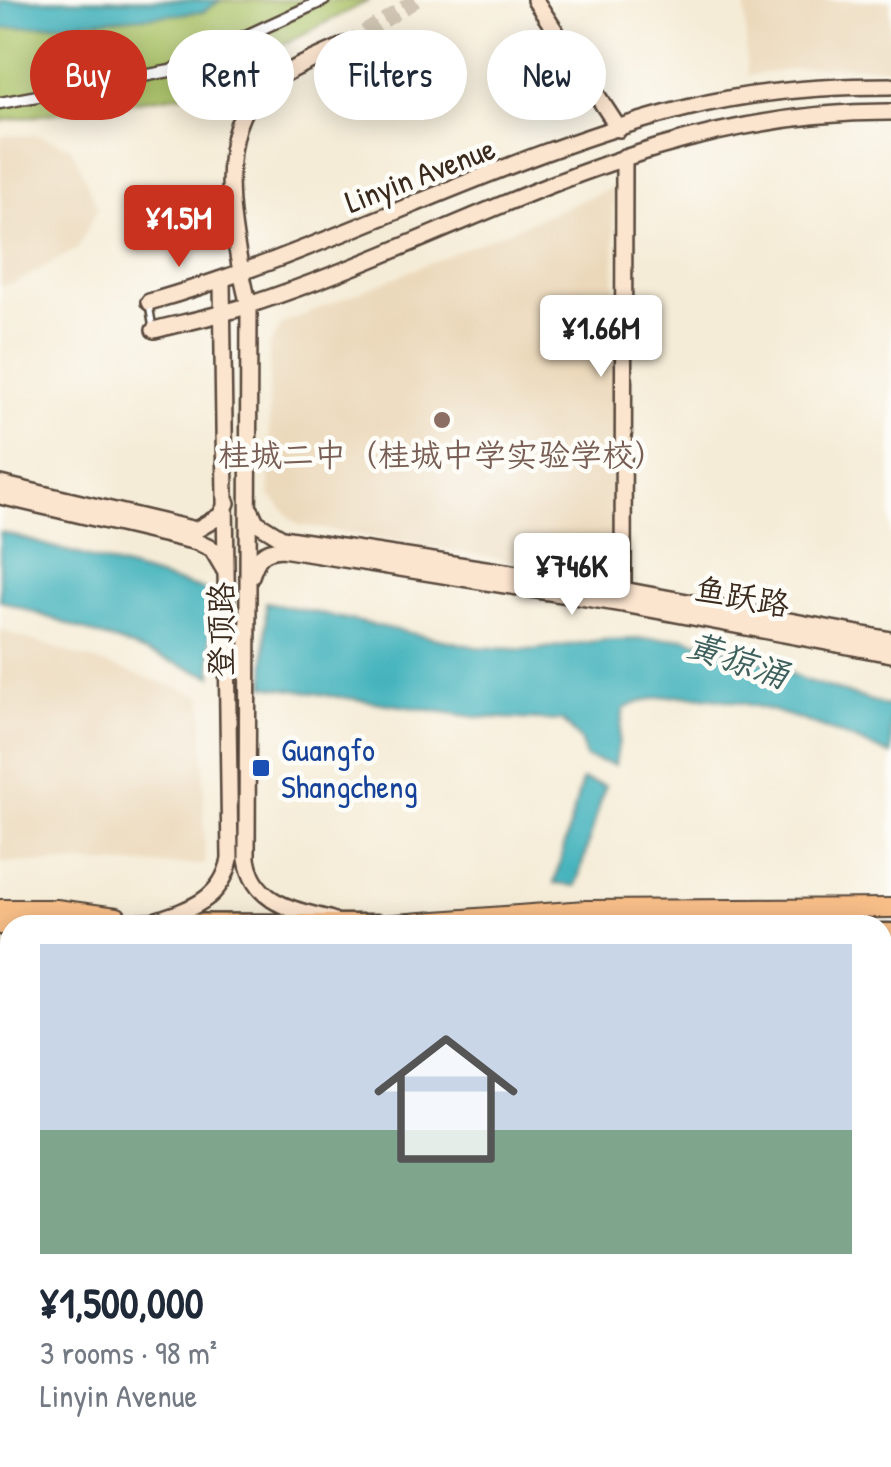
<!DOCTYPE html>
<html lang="en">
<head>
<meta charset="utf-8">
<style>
	:root { --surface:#fff; --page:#f2f2f3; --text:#1f2937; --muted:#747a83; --line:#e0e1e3; --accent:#c8321e }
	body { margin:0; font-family:"Patrick Hand","LXGW WenKai TC",sans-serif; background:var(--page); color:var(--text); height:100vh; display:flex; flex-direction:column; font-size:38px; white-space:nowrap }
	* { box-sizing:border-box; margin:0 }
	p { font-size:32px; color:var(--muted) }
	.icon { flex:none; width:55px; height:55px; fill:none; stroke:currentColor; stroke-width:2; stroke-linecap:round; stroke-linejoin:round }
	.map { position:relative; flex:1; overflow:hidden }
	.side { position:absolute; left:0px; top:915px; width:892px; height:552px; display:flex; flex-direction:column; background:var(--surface); border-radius:30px 30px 0 0; box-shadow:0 5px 25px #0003 }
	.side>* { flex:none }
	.top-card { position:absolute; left:30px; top:30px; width:832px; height:90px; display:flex; gap:20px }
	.price { position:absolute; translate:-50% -85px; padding:0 22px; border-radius:10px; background:#fff; color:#222; font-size:32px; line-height:65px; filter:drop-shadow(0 2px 5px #0008) }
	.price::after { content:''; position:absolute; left:50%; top:60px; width:30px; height:22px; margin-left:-15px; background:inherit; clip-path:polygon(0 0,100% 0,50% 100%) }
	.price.on { background:var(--accent); color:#fff }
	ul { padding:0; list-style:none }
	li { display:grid; align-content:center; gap:20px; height:530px; padding:0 40px }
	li+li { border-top:2px solid var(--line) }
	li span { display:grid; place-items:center; height:310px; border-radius:0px; color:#555 }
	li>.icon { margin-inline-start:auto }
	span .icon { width:180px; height:180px; fill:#fffc; stroke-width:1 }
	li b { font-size:42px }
	.tag { padding:0 35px; border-radius:45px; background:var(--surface); box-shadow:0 5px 25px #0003; font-size:35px; line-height:90px }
	.tag.on { background:var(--accent); color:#fff }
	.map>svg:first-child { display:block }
	.built { fill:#ebd8ba }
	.green { fill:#abc368; stroke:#737643; stroke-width:2.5 }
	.water { fill:#43b2bc; stroke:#3f6e6d; stroke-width:2.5 }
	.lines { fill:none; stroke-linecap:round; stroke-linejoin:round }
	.stream { stroke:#43b2bc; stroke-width:4 }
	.secondary-tunnel { stroke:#d0c5b2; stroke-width:15; stroke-dasharray:15 8; stroke-linecap:butt }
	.lane-casing { stroke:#57473a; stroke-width:10 }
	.street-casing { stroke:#57473a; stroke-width:15 }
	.secondary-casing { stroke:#57473a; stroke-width:20 }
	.primary-casing { stroke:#57473a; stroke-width:22 }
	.highway-casing { stroke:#57473a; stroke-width:25 }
	.lane { stroke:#fff; stroke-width:5 }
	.street { stroke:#fff; stroke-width:10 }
	.secondary { stroke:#fce5cf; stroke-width:15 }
	.primary { stroke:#f7be88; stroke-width:18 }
	.highway { stroke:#f7be88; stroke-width:20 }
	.education-dot { fill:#8d6e63; stroke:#fdfcf7; stroke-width:4 }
	.transit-dot { fill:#1a4fb4; stroke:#fdfcf7; stroke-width:4 }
	.labels { text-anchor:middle; stroke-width:9; stroke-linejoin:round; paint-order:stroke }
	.street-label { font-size:32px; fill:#3b2a1e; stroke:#fdfcf7 }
	.education-label { font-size:32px; fill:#785e54; stroke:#fdfcf7 }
	.transit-label { font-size:32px; fill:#164399; stroke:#fdfcf7; text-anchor:start }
	.water-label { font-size:35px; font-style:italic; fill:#3e605d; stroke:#fdfcf7 }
</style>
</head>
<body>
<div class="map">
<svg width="891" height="1467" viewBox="0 0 891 1467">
	<rect width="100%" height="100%" fill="#fdfcf7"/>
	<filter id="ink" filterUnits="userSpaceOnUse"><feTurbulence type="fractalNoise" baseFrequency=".01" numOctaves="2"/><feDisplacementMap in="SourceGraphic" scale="20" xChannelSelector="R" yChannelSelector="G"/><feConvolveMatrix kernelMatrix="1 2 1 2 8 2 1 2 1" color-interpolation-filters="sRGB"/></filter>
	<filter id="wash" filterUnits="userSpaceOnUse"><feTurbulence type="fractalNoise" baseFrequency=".0048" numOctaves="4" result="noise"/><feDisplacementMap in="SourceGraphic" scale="40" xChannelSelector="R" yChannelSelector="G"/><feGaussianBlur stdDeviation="2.25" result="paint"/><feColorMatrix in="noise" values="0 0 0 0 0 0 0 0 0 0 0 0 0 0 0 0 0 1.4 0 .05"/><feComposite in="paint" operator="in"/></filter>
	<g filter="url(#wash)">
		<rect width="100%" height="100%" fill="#f5ecd7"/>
		<!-- built -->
		<path class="built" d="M 745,0 L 891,0 L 891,67 L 807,67 L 747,76 Z
			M 37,135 L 71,147 L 98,208 L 77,249 L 15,283 L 0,286 L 0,136 Z
			M 614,187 L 617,579 L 298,525 L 269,495 L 269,346 L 282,324 Z
			M 0,630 L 203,696 L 205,865 L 0,862 Z"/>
		<!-- green -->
		<path class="green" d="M 0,0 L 370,0 L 184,94 L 0,121 Z"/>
		<!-- water -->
		<path class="water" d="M 0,0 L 221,0 L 203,12 L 0,29 Z
			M 0,532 L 208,591 L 212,676 L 0,600 Z
			M 266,602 L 476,647 L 531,650 L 604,640 L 684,638 L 753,657 L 805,680 L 891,707 L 891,755 C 822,726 695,671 624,709 L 615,765 L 586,758 L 580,740 L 563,721 L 477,717 L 265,686 Z
			M 582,780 L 605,786 L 576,886 L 554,884 Z"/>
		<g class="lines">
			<!-- stream -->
			<path class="stream" d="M 200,1467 L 204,1466"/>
		</g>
	</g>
	<g filter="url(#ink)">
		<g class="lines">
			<!-- secondary-tunnel -->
			<path class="secondary-tunnel" d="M 345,45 L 416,0"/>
			<defs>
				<path id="lane" d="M 149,305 L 153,328"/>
				<path id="street" d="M 0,103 L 170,71 L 324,0"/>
				<path id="secondary" d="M 535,0 L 619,129
					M 149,302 C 332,250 502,154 687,108 C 753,91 823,86 891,86
					M 154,330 C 185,322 218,316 249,305 C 472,232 645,111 891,112
					M 0,484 L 196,530 L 220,516 L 227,503
					M 0,496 L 197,542 L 212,549 L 225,571
					M 251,511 L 256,522 L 282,538 L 623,590 L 891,640
					M 251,576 C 257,558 262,550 282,549 L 623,604 L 891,654
					M 623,598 L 624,157
					M 157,920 C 191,909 222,899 230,859 L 222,281
					M 332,920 C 294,909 254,905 247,859 L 249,306 C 235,249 209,132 262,89 C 285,70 318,58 345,45
					M 882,1337 L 891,1337
					M 240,1458 L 241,1467
					M 265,1458 L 266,1467
					M 280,1467 L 314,1458
					M 336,1467 L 370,1458"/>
				<path id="primary" d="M 0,909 L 56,909 L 117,917
					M 381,925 L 586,910 L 891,908
					M 0,984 L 10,984
					M 882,990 L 891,990"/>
				<path id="highway" d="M 0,924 L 377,925
					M 882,934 L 891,934
					M 882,969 L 891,969
					M 0,971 L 10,971"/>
			</defs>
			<!-- lane casing -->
			<use href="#lane" class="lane-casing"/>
			<!-- street casing -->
			<use href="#street" class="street-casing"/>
			<!-- secondary casing -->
			<use href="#secondary" class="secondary-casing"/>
			<!-- primary casing -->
			<use href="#primary" class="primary-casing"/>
			<!-- highway casing -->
			<use href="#highway" class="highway-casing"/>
			<!-- lane -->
			<use href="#lane" class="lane"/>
			<!-- street -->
			<use href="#street" class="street"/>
			<!-- secondary -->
			<use href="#secondary" class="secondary"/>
			<!-- primary -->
			<use href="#primary" class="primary"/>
			<!-- highway -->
			<use href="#highway" class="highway"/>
		</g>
	</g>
	<!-- markers -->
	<circle class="education-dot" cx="442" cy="420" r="10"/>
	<rect class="transit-dot" x="251" y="758" width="20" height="20" rx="5"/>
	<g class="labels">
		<!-- street labels -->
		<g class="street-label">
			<text transform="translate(420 175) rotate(-21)" y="11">Linyin Avenue</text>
			<text transform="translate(742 597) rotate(10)" y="11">鱼跃路</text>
			<text transform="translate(221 630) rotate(-90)" y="11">登顶路</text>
		</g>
		<!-- education labels -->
		<g class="education-label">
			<text x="442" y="466">桂城二中（桂城中学实验学校）</text>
		</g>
		<!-- transit labels -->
		<g class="transit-label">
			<text x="281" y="761">Guangfo<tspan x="281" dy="37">Shangcheng</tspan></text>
		</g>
		<!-- water labels -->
		<g class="water-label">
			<text transform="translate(738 660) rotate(19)" y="12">黄猄涌</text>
		</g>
	</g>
</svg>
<b class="price on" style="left:179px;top:270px">¥1.5M</b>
<b class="price" style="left:601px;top:380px">¥1.66M</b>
<b class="price" style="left:572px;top:618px">¥746K</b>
<div class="top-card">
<a class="tag on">Buy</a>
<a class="tag">Rent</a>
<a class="tag">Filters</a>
<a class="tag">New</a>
</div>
<section class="side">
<ul>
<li><span style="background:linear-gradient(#c9d6e8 60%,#7fa58c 0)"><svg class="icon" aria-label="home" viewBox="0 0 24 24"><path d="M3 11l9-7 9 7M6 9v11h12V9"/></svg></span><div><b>¥1,500,000</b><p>3 rooms · 98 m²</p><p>Linyin Avenue</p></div></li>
</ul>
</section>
</div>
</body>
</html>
